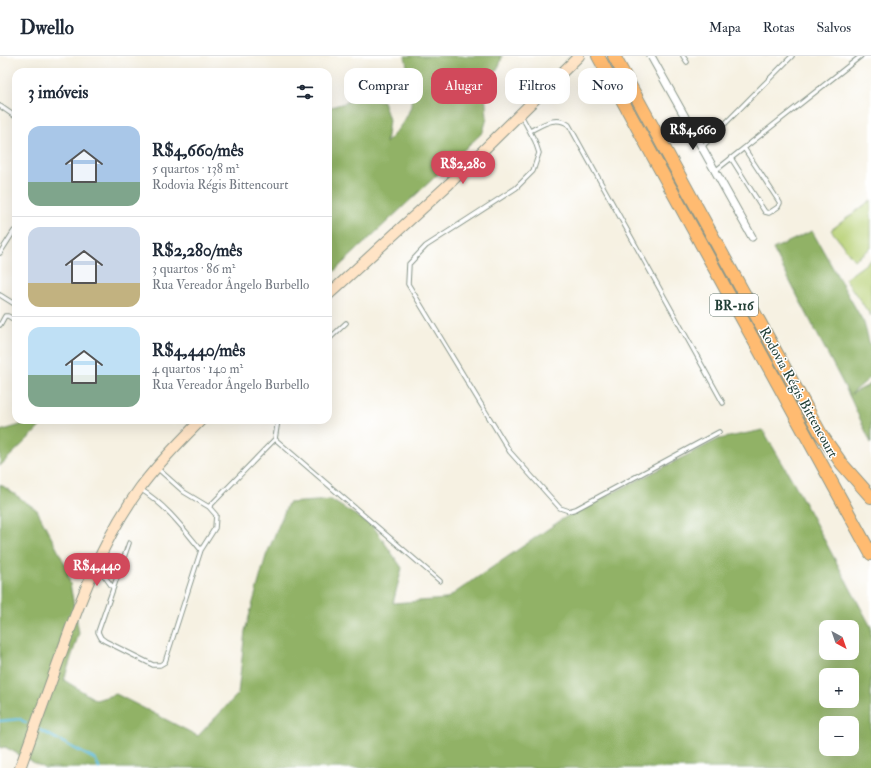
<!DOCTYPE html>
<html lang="pt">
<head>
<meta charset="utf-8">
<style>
	:root { --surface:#fff; --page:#f2f2f3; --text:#1f2937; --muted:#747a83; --line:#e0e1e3; --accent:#d1495b }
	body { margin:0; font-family:"IM FELL Double Pica",serif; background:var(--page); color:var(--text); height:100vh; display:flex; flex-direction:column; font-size:15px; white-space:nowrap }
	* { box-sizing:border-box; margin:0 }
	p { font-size:13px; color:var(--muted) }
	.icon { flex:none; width:22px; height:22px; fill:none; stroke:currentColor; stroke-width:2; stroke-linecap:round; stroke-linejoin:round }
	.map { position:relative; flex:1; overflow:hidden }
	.panel { position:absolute; left:12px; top:12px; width:320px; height:356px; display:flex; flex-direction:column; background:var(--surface); border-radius:12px; box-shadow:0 4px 16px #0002 }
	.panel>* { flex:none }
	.top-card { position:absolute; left:344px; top:12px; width:380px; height:36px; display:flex; gap:8px }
	.needle { width:26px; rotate:140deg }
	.controls { position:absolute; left:819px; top:564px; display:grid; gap:8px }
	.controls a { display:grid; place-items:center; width:40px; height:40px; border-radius:8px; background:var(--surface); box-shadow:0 4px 16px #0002; font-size:20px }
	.price { position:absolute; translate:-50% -34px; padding:0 9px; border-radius:14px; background:var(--accent); color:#fff; font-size:13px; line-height:26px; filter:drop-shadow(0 1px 2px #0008) }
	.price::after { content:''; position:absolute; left:50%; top:24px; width:12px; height:9px; margin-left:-6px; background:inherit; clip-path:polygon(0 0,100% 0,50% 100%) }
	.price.current { background:#222; color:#fff }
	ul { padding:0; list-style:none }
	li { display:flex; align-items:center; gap:12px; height:100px; padding:0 16px }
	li+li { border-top:1px solid var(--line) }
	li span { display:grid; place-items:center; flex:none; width:112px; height:80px; border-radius:12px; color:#555 }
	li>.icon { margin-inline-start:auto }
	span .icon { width:48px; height:48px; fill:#fffc; stroke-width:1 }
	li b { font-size:17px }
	h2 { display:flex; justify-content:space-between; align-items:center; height:48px; padding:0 16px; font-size:17px }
	.chip { padding:0 14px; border-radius:12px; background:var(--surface); box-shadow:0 4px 16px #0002; font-size:14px; line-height:36px }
	.chip.current { background:var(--accent); color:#fff }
	header { display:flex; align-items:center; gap:24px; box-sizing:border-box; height:56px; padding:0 20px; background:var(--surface); border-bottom:1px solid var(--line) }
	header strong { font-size:19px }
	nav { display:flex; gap:22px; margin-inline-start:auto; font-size:14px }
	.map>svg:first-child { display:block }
	.green { fill:#b7d075; stroke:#6b8654 }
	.forest { fill:#91b266; stroke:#58784d; fill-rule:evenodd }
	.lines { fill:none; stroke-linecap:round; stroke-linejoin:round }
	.stream { stroke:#5fbddd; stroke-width:2.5 }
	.lane-casing { stroke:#8a978b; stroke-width:5.5 }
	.street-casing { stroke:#8a978b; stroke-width:9 }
	.secondary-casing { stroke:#8a978b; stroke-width:12 }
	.highway-casing { stroke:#8a978b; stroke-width:14 }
	.lane { stroke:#fff; stroke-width:3.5 }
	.street { stroke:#fff; stroke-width:7 }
	.secondary { stroke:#ffe4c6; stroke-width:10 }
	.highway { stroke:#ffbb71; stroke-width:12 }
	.labels { text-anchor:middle; stroke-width:3; stroke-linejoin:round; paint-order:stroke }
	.shield { fill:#fff; stroke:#627771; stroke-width:1 }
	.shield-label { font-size:13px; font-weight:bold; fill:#1f3d34 }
	.street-label { font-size:14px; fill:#1f3d34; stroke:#fff }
</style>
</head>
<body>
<header>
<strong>Dwello</strong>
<nav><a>Mapa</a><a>Rotas</a><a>Salvos</a></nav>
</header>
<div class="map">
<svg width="871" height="712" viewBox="0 0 871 712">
	<rect width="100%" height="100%" fill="#fff"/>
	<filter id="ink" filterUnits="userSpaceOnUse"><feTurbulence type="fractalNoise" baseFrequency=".025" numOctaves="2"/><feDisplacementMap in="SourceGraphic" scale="8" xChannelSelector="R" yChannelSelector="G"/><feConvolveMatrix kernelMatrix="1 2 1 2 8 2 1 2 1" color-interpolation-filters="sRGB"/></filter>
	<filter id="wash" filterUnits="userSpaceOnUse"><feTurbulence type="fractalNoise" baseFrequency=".012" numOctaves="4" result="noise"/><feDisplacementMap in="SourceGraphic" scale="16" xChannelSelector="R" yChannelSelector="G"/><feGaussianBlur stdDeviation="0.9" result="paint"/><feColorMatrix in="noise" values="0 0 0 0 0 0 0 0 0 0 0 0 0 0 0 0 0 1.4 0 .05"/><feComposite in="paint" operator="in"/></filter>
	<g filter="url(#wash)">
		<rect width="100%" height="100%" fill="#f6f1e2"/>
		<!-- green -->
		<path class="green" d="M 871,144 L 871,192 L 854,204 L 831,174 Z
			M 871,204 L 871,260 L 845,223 Z"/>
		<!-- forest -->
		<path class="forest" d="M 405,0 L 502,0 L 500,8 L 485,34 L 487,62 L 483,76 L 328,221 L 328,52 L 360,42 L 383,45 L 389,64 L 386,87 C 395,77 405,66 410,53 C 414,44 407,11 405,0 Z
			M 812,175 L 864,267 L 871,293 L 871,321 L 851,338 L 871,328 L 871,387 L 849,339 L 773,193 Z
			M 38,364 L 47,364 L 0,410 L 0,375 Z
			M 763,374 L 794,427 L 871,571 L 871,712 L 44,712 L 5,691 L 0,692 L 0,428 L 37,454 L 67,512 L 79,577 L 64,624 L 96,644 L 116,638 L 198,680 L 238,638 L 245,575 L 266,500 L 288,447 L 331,444 L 373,470 L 402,512 L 393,547 L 446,543 L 567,460 L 719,383 ZM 826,571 L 852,571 L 852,597 L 826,597 ZM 826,619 L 852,619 L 852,645 L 826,645 ZM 826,667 L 852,667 L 852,693 L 826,693 Z"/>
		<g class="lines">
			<!-- stream -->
			<path class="stream" d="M 0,665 L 20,663 L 26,667
				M 40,674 L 96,704 L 99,712"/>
		</g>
	</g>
	<g filter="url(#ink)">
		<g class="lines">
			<defs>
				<path id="lane" d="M 683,0 L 687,6
					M 0,50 L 16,61
					M 521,59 L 535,85 L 539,97 L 533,115 L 516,132 L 426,190 L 409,208 L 408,228 L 510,396 L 560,452 L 569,455 L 576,453 L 719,376
					M 530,75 C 542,69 556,59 569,69 L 723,347
					M 702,91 L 792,0
					M 731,102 L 765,156 L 769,157 L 778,151 L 780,147 L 744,92
					M 715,115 L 861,0
					M 0,197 L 14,175 L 16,175
					M 0,239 L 16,249
					M 0,269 L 5,260 L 8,260 L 16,265
					M 328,284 L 346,267
					M 275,383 L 440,525
					M 157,412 L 184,436 L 209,451 L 275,383 L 278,364
					M 140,433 C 165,448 183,472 201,494
					M 129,487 L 98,576 L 101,582 L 105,585 L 153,609 L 160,609 L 165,606 L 201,494 L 215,472 L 216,459 L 209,451
					M 98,511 L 113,532"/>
				<path id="street" d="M 651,0 L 752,181"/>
				<path id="secondary" d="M 328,239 L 449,128 L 579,0
					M 20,712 C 33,675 47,638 60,601 C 81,542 103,483 140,432 C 158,407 180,386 201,364"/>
				<path id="highway" d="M 598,0 L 871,498
					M 614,0 L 821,378 L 842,408 L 871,441"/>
			</defs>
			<!-- lane casing -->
			<use href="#lane" class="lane-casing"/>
			<!-- street casing -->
			<use href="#street" class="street-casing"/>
			<!-- secondary casing -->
			<use href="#secondary" class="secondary-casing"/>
			<!-- highway casing -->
			<use href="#highway" class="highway-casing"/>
			<!-- lane -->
			<use href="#lane" class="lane"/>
			<!-- street -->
			<use href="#street" class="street"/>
			<!-- secondary -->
			<use href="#secondary" class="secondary"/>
			<!-- highway -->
			<use href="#highway" class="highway"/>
		</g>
	</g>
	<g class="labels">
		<!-- shield labels -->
		<rect class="shield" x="710" y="238" width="48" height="22" rx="3"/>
		<g class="shield-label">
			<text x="734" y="254">BR-116</text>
		</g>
		<!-- street labels -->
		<g class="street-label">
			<text transform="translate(799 336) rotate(61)" y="5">Rodovia Régis Bittencourt</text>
		</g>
	</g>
</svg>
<div class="controls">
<a><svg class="needle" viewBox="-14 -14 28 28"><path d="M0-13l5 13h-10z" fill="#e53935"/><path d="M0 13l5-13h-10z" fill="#747a83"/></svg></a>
<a>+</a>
<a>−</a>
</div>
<b class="price current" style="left:693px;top:95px">R$4,660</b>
<b class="price" style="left:463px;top:129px">R$2,280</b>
<b class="price" style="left:97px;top:531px">R$4,440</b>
<div class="top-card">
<a class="chip">Comprar</a>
<a class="chip current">Alugar</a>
<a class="chip">Filtros</a>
<a class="chip">Novo</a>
</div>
<section class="panel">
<h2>3 imóveis<svg class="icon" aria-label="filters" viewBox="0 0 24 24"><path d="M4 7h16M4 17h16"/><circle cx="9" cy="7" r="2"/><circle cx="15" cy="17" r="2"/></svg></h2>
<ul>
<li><span style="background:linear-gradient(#a9c7e8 70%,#7fa58c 0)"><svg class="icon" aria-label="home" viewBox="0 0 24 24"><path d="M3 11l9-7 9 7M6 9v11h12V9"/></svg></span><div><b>R$4,660/mês</b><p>5 quartos · 138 m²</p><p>Rodovia Régis Bittencourt</p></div></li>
<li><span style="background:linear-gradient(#c9d6e8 70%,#c2b280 0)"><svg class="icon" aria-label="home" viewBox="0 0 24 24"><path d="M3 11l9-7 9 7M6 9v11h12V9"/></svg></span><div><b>R$2,280/mês</b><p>3 quartos · 86 m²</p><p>Rua Vereador Ângelo Burbello</p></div></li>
<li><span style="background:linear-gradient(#bfe0f5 60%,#7fa58c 0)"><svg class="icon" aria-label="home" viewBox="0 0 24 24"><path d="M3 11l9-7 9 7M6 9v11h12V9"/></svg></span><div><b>R$4,440/mês</b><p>4 quartos · 140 m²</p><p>Rua Vereador Ângelo Burbello</p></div></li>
</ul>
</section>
</div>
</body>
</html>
